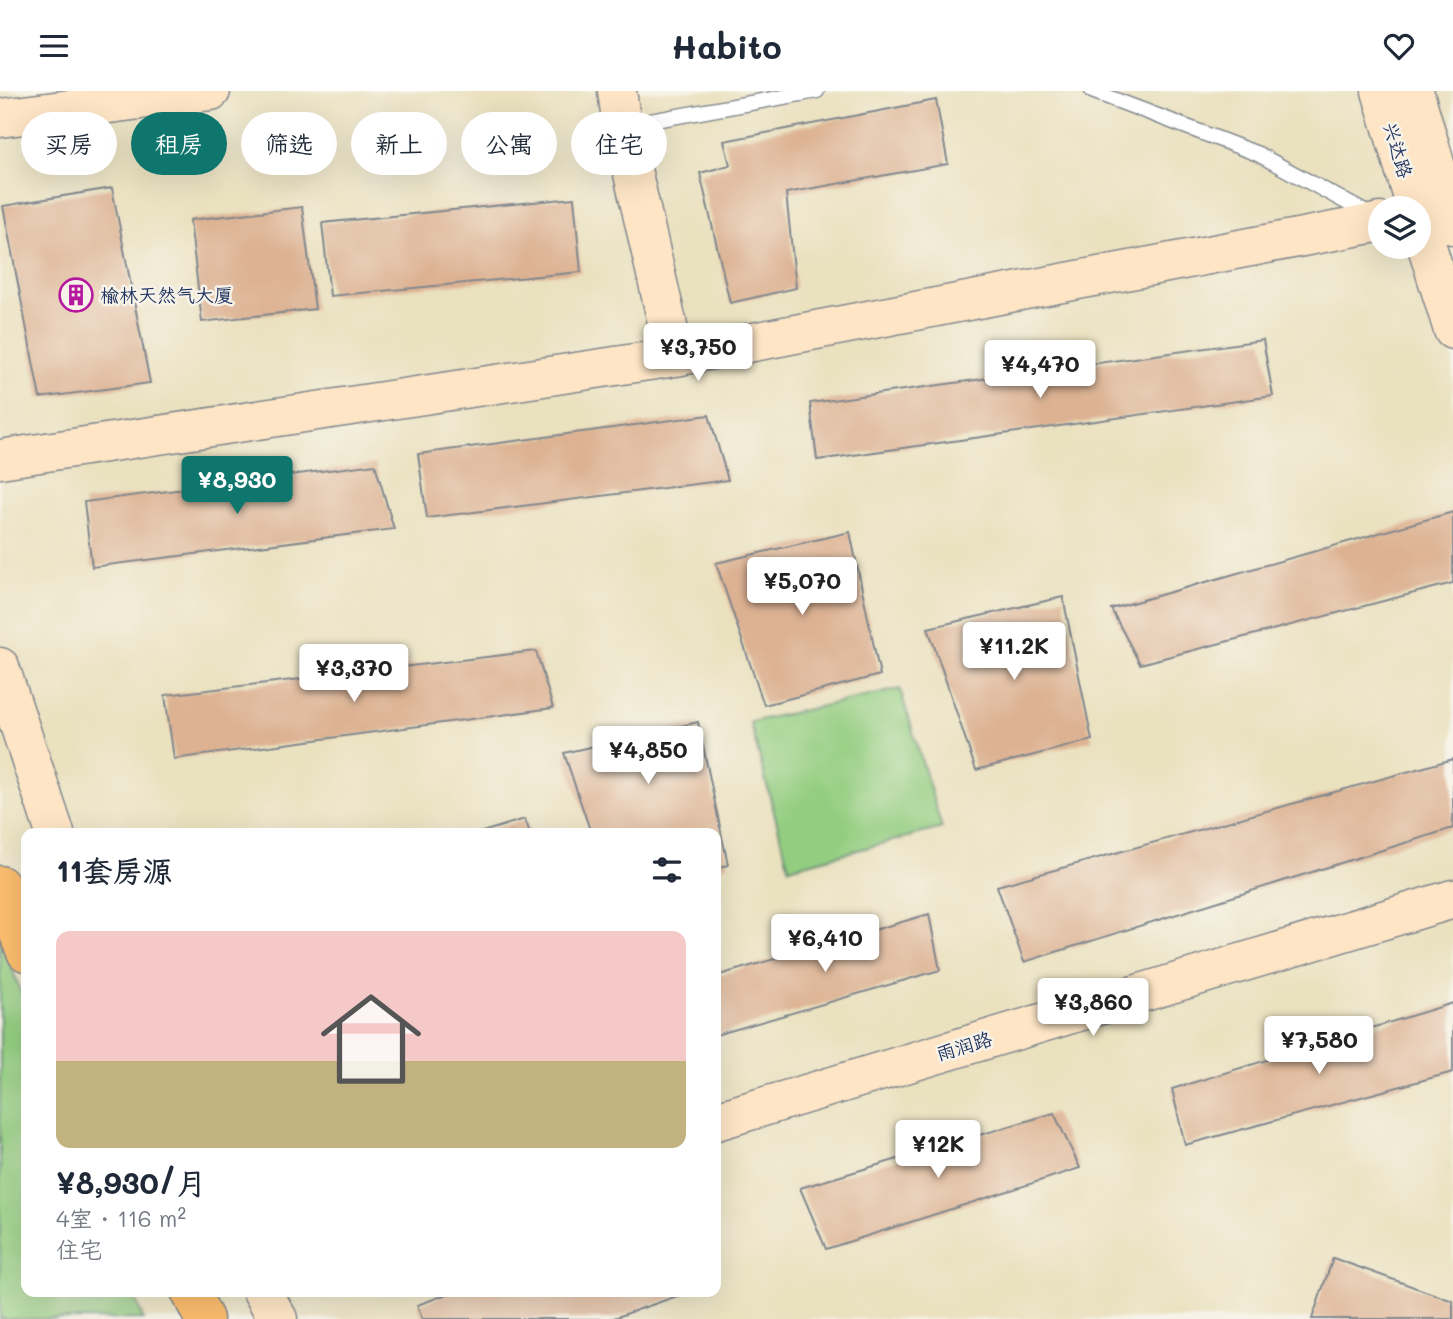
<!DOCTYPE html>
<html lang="zh">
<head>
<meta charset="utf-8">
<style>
	:root { --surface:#fff; --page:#f2f2f3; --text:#1f2937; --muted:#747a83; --line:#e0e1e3; --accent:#0f766e }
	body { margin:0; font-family:Mali,"LXGW WenKai TC",sans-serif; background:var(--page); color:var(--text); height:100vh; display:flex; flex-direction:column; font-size:26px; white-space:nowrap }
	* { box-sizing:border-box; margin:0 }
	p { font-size:23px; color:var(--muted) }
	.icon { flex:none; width:38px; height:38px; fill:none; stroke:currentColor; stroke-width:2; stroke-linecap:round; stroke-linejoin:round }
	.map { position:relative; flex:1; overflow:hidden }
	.drawer { position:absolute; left:21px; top:737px; width:700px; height:469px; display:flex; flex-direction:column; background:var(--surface); border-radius:14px; box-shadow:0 7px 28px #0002 }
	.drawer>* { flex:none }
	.guide { position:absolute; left:21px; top:21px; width:700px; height:63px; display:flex; gap:14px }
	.fabs { position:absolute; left:1368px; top:105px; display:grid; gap:14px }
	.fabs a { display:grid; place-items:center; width:63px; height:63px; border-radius:50%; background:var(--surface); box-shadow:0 7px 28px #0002; font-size:35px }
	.price { position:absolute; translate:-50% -60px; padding:0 16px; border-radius:7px; background:#fff; color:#222; font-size:23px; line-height:46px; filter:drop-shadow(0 2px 4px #0008) }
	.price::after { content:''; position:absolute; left:50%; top:42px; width:21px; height:16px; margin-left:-10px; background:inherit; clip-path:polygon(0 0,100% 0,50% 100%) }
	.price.current { background:var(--accent); color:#fff }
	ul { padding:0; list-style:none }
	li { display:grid; align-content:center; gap:14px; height:371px; padding:0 35px }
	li+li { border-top:2px solid var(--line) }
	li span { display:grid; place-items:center; height:217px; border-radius:14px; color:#555 }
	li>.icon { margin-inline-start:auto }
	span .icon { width:126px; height:126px; fill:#fffc; stroke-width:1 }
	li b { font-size:30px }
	h2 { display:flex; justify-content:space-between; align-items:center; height:84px; padding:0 35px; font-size:30px }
	.tag { padding:0 24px; border-radius:32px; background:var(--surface); box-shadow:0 7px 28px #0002; font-size:24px; line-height:63px }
	.tag.current { background:var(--accent); color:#fff }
	header { display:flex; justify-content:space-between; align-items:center; height:91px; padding:0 35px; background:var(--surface); font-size:32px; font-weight:700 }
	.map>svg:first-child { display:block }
	.green { fill:#93cd80; stroke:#577e6f; stroke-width:2 }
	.building { fill:#ddb293 }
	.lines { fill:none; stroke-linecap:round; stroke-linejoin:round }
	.lane-casing { stroke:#82888e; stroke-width:17 }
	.secondary-casing { stroke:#82888e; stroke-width:41 }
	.highway-casing { stroke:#82888e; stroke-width:41 }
	.lane { stroke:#fff; stroke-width:14 }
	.secondary { stroke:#fde5c5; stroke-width:38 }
	.highway { stroke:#fbbd6e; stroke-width:38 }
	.labels { text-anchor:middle; stroke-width:5; stroke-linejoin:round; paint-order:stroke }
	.street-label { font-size:19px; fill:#1b2f5e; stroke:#f7f3e8 }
	.poi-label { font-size:19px; fill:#1b2f5e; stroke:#f7f3e8; text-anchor:start }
</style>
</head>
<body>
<header><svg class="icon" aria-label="menu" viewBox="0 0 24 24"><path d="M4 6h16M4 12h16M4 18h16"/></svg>Habito<svg class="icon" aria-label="heart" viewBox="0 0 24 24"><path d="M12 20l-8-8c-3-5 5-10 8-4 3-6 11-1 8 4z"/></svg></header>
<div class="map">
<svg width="1453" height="1228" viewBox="0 0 1453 1228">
	<rect width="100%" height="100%" fill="#f7f3e8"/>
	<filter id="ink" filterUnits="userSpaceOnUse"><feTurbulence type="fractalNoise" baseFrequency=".0143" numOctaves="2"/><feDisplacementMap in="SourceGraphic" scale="14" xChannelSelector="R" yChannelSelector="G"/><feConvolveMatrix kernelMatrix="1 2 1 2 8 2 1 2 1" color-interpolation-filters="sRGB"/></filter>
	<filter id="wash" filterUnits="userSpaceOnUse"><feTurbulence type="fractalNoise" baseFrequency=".00686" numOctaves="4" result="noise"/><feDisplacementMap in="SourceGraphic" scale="28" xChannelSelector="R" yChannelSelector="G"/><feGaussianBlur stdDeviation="1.57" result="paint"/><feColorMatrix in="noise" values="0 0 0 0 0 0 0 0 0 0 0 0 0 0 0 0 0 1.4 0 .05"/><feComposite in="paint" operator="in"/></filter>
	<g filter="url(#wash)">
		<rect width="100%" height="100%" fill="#eae1bf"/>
		<!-- green -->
		<path class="green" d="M 900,598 L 942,737 L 789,777 L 750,631 Z
			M 0,845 L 26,915 L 26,1200 L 133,1201 L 143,1228 L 0,1228 Z"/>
		<g id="blocks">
			<!-- building -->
			<path class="building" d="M 936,9 L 948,73 L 786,102 L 796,197 L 730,212 L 700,82 L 730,74 L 724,50 Z
				M 112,97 L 150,292 L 40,307 L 3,115 Z
				M 574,107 L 581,181 L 330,205 L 322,132 Z
				M 302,116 L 315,218 L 202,231 L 190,129 Z
				M 1263,249 L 1273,305 L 817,369 L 810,312 Z
				M 709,324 L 728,389 L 427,427 L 418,363 Z
				M 375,373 L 394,438 L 92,476 L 84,411 Z
				M 1453,421 L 1453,492 L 1140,573 L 1111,518 Z
				M 850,441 L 880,584 L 764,614 L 716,472 Z
				M 1063,506 L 1092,649 L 976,679 L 928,537 Z
				M 536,560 L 553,617 L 174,668 L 165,604 Z
				M 698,631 L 728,774 L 716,777 L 716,742 L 591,742 L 564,662 Z
				M 1453,668 L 1453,737 L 1024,871 L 997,795 Z
				M 525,728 L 530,742 L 482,742 L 482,741 Z
				M 929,823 L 940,879 L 716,944 L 716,885 Z
				M 1453,912 L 1453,981 L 1185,1054 L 1172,998 Z
				M 1054,1022 L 1080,1077 L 826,1158 L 800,1097 Z
				M 1333,1167 L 1453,1210 L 1453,1228 L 1312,1228 Z
				M 456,1200 L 689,1200 L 689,1201 L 611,1228 L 422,1228 L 417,1214 Z"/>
		</g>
	</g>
	<g filter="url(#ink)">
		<use href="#blocks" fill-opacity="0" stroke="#82888e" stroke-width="2"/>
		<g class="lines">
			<defs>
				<path id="lane" d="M 1092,0 L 1258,63 L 1370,124
					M 622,35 L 817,0"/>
				<path id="secondary" d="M 617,0 L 622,35 L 675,266
					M 1381,0 L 1416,117
					M 1414,0 L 1453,134
					M 0,27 L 211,0
					M 1419,130 L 1453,239
					M 0,368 L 675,266 L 1381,131
					M 0,576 L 55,742
					M 716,1030 L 1453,808
					M 262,1200 L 278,1228"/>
				<path id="highway" d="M 0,794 L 26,861
					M 190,1200 L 204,1228"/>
			</defs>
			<!-- lane casing -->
			<use href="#lane" class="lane-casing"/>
			<!-- secondary casing -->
			<use href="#secondary" class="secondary-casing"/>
			<!-- highway casing -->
			<use href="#highway" class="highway-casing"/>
			<!-- lane -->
			<use href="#lane" class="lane"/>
			<!-- secondary -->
			<use href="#secondary" class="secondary"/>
			<!-- highway -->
			<use href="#highway" class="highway"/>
		</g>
	</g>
	<!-- icons -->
	<defs>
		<symbol id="building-ring" viewBox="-11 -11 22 22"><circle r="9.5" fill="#f7f3e8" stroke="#b5179e" stroke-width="1.5"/><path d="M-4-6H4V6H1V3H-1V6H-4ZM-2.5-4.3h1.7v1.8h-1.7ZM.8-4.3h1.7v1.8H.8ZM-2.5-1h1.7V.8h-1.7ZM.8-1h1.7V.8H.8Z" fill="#b5179e"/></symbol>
	</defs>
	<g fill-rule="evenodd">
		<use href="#building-ring" x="57" y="185" width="38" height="38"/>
	</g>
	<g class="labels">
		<!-- street labels -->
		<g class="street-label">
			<text transform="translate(1398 59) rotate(73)" y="7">兴达路</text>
			<text transform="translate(964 955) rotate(-17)" y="7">雨润路</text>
		</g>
		<!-- poi labels -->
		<g class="poi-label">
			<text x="100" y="211">榆林天然气大厦</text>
		</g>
	</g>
</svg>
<div class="fabs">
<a><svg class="icon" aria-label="layers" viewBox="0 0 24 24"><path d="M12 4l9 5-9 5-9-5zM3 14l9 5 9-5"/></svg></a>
</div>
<b class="price" style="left:698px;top:292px">¥3,750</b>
<b class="price" style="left:1040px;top:309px">¥4,470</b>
<b class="price current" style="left:237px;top:425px">¥8,930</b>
<b class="price" style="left:802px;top:526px">¥5,070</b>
<b class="price" style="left:1014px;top:591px">¥11.2K</b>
<b class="price" style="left:354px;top:613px">¥3,370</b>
<b class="price" style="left:648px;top:695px">¥4,850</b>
<b class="price" style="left:825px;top:883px">¥6,410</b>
<b class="price" style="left:1093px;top:947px">¥3,860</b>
<b class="price" style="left:1319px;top:985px">¥7,580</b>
<b class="price" style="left:938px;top:1089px">¥12K</b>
<div class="guide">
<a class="tag">买房</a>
<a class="tag current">租房</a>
<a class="tag">筛选</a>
<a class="tag">新上</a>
<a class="tag">公寓</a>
<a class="tag">住宅</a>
</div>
<section class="drawer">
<h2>11套房源<svg class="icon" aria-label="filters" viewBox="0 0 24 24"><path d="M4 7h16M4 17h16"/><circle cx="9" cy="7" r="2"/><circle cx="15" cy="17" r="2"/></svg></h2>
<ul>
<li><span style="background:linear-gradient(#f6c9c9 60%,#c2b280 0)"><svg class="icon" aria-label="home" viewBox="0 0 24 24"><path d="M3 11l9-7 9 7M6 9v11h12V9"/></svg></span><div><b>¥8,930/月</b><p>4室 · 116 m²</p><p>住宅</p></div></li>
</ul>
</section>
</div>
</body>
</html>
